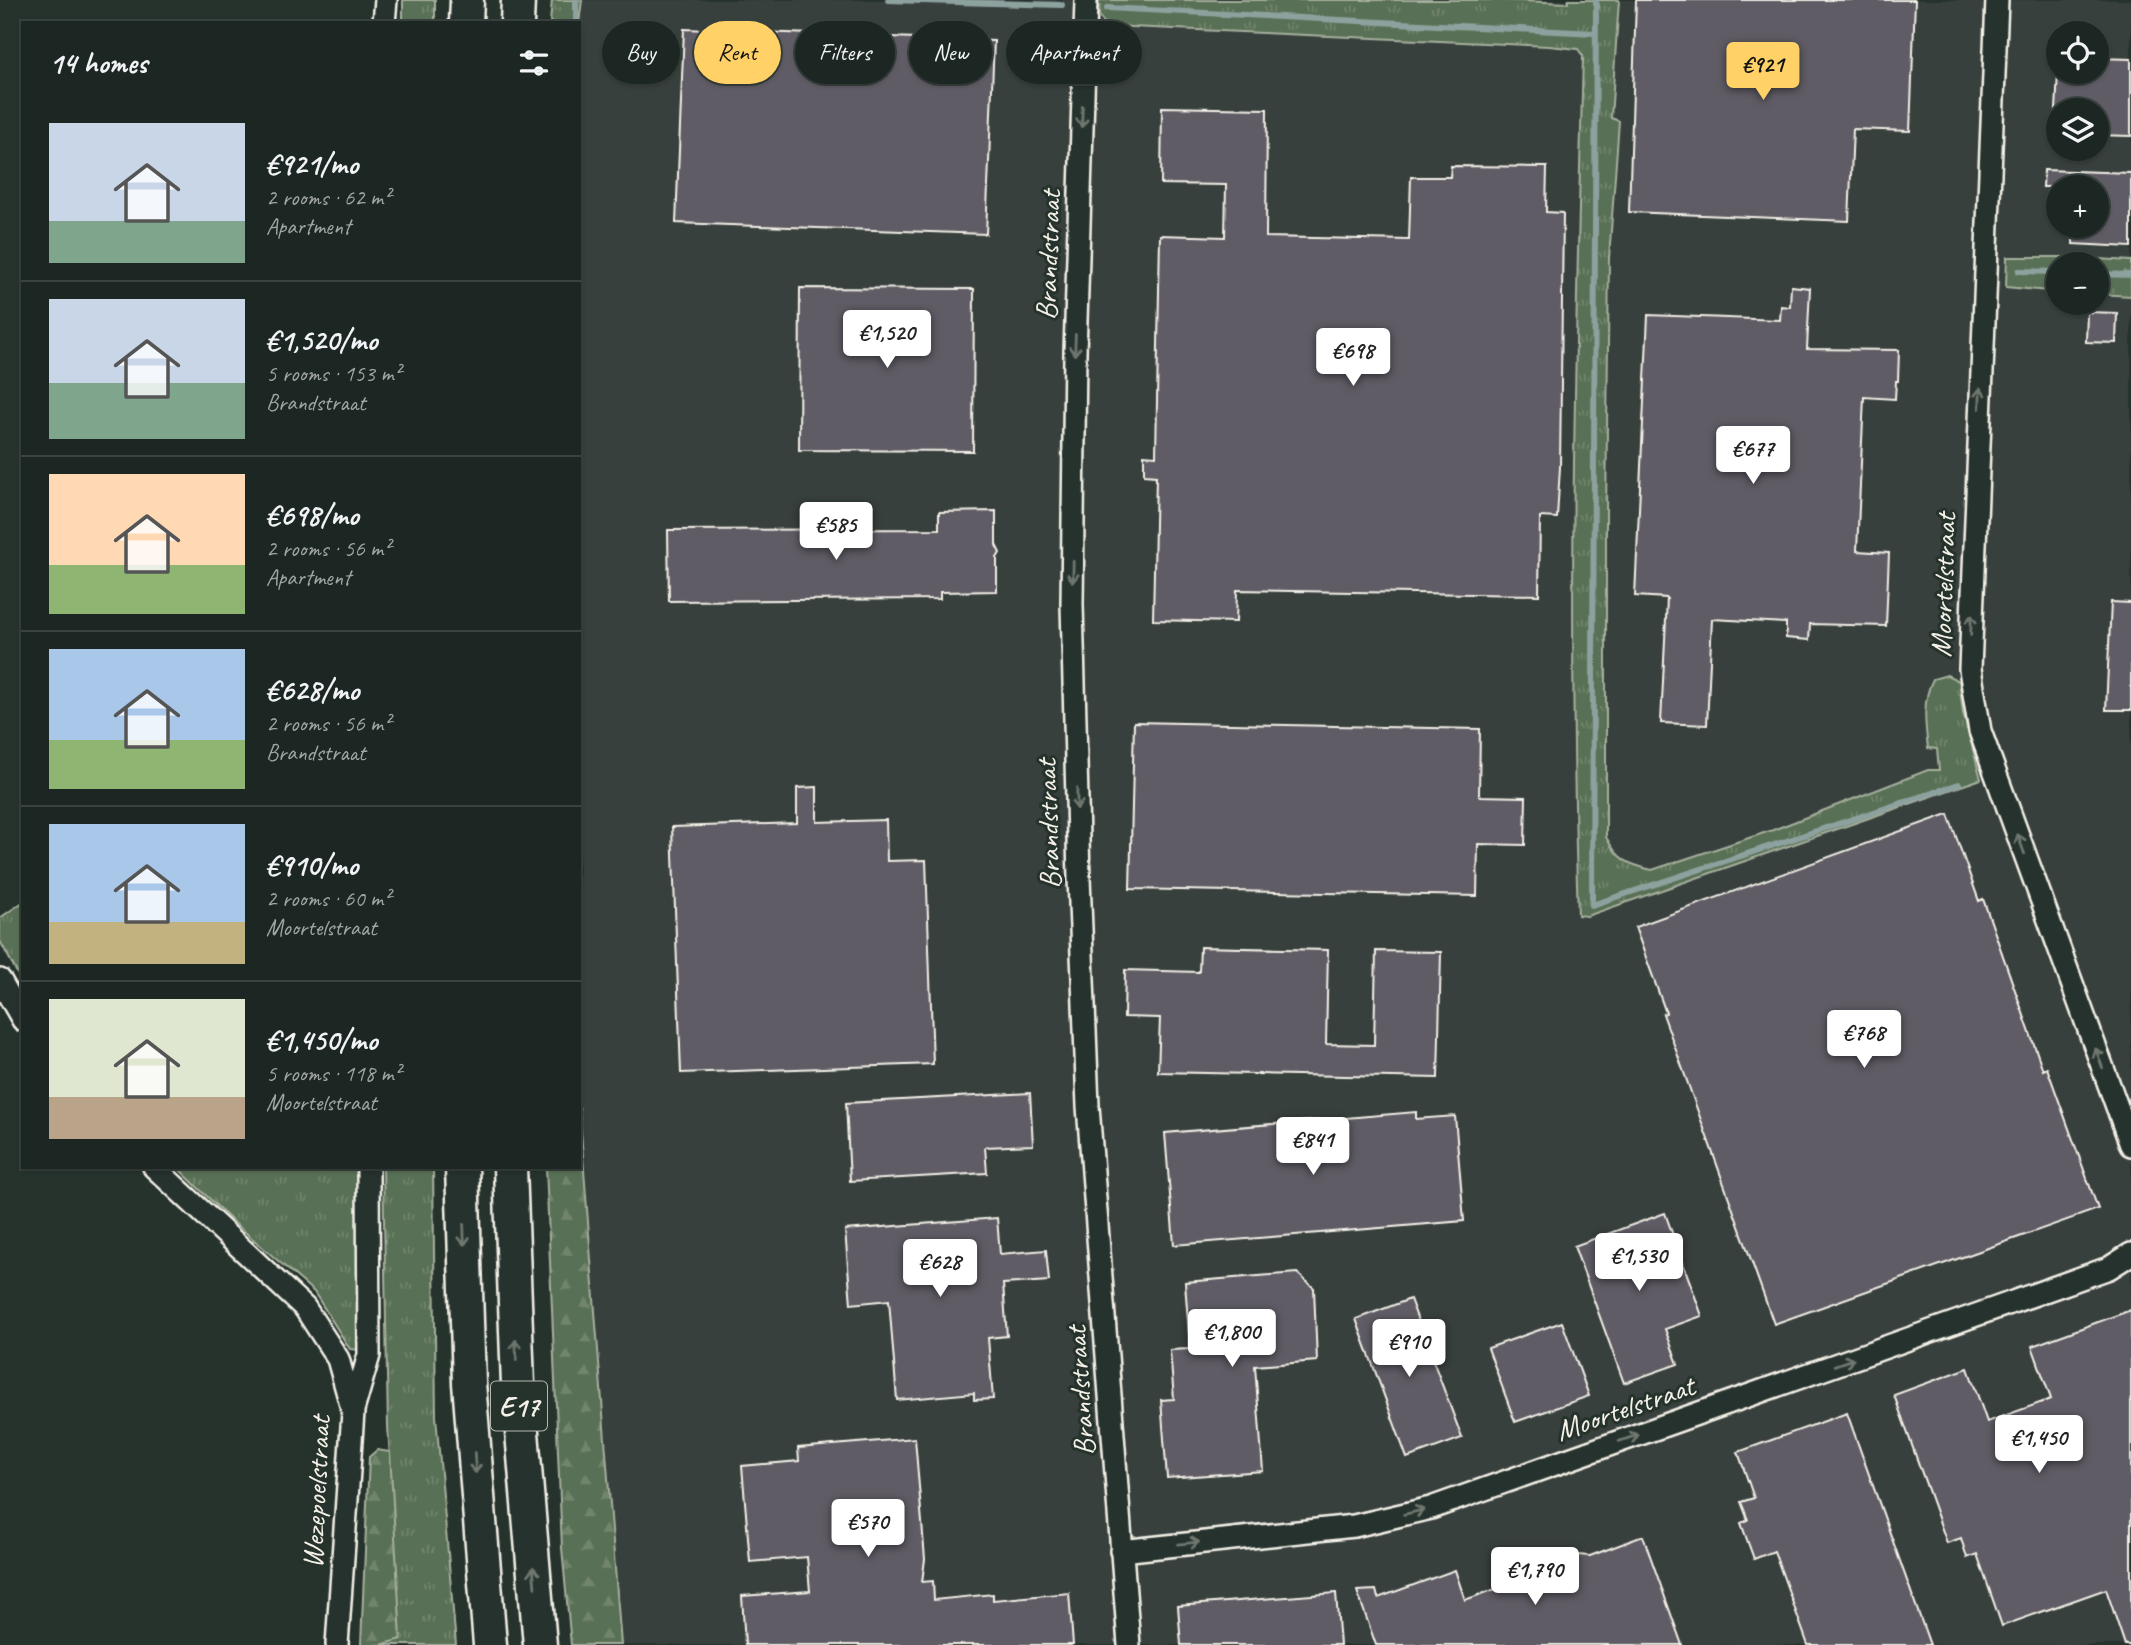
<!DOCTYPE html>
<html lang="en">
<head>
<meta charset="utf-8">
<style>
	:root { --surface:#1c2622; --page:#29322f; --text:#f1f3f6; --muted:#a0a5a5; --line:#3a4340; --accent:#ffd166 }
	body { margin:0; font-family:Caveat,sans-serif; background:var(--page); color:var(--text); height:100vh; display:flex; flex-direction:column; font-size:26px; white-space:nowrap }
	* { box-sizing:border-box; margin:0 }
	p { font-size:23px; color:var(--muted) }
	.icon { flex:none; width:38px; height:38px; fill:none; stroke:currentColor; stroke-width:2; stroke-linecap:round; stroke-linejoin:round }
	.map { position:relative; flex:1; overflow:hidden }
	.panel { position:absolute; left:21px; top:21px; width:560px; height:1148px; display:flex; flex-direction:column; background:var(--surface); border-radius:0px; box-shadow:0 2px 5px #0004,0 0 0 2px var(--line) }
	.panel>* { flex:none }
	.top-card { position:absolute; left:602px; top:21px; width:665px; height:63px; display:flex; gap:14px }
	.buttons { position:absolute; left:2046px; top:21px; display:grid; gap:14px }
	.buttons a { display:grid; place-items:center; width:63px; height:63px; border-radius:50%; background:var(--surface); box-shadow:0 2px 5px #0004,0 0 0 2px var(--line); font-size:35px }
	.price { position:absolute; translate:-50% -60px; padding:0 16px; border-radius:7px; background:#fff; color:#222; font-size:23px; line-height:46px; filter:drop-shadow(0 2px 4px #0008) }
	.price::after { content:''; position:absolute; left:50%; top:42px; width:21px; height:16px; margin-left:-10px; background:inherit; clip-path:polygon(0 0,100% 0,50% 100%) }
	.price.selected { background:var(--accent); color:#111 }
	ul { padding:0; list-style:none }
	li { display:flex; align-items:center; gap:21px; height:175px; padding:0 28px }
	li+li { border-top:2px solid var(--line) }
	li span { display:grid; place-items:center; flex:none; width:196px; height:140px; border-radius:0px; color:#555 }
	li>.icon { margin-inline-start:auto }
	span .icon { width:84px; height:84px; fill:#fffc; stroke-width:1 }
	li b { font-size:30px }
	h2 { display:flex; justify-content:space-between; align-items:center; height:84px; padding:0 28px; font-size:30px }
	.tag { padding:0 24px; border-radius:32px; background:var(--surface); box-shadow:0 2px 5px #0004,0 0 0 2px var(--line); font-size:24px; line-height:63px }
	.tag.selected { background:var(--accent); color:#111 }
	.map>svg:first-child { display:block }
	.built { fill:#373f3e; fill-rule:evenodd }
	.grass { fill:url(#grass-tufts); stroke:#a6b09e; stroke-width:2 }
	.forest { fill:url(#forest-firs); stroke:#a6b09e; stroke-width:2 }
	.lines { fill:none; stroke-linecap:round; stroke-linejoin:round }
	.stream { stroke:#8da29f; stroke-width:6 }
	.building { fill:#5e5b65; stroke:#f4f1e8; stroke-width:2 }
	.minor-casing { stroke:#f4f1e8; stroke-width:26 }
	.highway-casing { stroke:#f4f1e8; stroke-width:37 }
	.minor { stroke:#26332d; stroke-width:21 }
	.highway { stroke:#26332d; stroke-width:32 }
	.oneway { stroke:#6e766e }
	.labels { text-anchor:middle; stroke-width:6; stroke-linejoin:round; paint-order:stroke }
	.shield { fill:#26332d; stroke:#b6b8b0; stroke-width:2 }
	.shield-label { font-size:28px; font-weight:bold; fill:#f4f1e8 }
	.street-label { font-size:30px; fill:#f4f1e8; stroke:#26332d }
</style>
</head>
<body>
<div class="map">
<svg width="2131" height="1645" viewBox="0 0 2131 1645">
	<defs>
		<pattern id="grass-tufts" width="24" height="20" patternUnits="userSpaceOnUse" patternTransform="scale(1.75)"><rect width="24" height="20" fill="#597054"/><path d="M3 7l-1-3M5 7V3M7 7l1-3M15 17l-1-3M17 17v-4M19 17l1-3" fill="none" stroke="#71856d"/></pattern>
		<pattern id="forest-firs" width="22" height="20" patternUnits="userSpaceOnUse" patternTransform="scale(1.75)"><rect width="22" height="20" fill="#597054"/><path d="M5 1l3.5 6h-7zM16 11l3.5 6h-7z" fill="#71856d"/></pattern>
	</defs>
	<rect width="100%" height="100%" fill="#26332d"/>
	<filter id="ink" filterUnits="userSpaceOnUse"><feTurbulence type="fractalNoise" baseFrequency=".0143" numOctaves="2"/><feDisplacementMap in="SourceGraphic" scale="14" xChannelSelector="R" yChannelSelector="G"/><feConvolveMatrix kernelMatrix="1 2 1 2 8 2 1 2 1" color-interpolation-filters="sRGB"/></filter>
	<g filter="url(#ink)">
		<!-- built -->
		<path class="built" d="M 582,0 L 2131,0 L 2131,1645 L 621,1645 L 579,1106 L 579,23 ZM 2058,33 L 2096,33 L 2096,72 L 2058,72 ZM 2058,110 L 2096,110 L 2096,149 L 2058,149 ZM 2058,187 L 2096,187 L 2096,226 L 2058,226 ZM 2058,264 L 2096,264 L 2096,303 L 2058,303 Z"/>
		<!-- grass -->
		<path class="grass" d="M 403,0 L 435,0 L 435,23 L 403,23 Z
			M 552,0 L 582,0 L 579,23 L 550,23 Z
			M 1099,0 L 1500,0 L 1568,3 L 1568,0 L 1619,0 L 1611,118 L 1619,121 L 1609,258 L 1606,516 L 1606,837 C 1618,860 1627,864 1652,870 L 1773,830 L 1928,770 L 1939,770 L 1937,749 L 1928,748 C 1925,725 1922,700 1933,679 L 1947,675 L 1959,681 L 1963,713 L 1981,779 L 1587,916 L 1578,915 C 1568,629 1575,343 1583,56 L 1578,49 L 1549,46 L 1109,26 C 1097,19 1098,13 1099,0 Z
			M 2007,257 L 2064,257 L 2131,261 L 2131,296 L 2097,294 L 2096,264 L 2058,264 L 2058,292 L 2006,287 Z
			M 23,902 L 23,984 L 0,941 L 0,918 Z
			M 177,1167 L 359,1167 L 360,1350 L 350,1349 L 314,1292 L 231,1220 Z
			M 383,1167 L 433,1167 L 436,1416 L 456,1645 L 381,1645 L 400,1638 L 388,1426 Z"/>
		<!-- forest -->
		<path class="forest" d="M 579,1106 L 621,1645 L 571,1645 L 562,1548 L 546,1167 L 579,1167 Z
			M 377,1450 L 390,1452 L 401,1639 L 381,1645 L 361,1645 L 369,1457 Z"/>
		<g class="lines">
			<!-- stream -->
			<path class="stream" d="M 888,0 L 1062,5
				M 1596,0 L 1592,905 L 1959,784
				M 1107,8 L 1595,33
				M 576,23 L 576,0
				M 2019,271 L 2058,272
				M 2096,274 L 2131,275"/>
		</g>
		<!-- building -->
		<path class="building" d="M 1636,0 L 1915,0 L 1910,131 L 1853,129 L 1849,221 L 1629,212 Z
			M 684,29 L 994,41 L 986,234 L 676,223 Z
			M 2096,58 L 2131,59 L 2131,136 L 2096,135 L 2096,110 L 2056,110 L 2058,72 L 2096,72 Z
			M 1162,107 L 1267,109 L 1266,237 L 1409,240 L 1411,177 L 1450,177 L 1451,166 L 1547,167 L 1546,212 L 1563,213 L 1560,467 L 1557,518 L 1540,517 L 1539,595 L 1237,590 L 1236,622 L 1153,620 L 1156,476 L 1144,475 L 1144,455 L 1156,456 L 1160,235 L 1225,237 L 1226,185 L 1161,184 Z
			M 2044,170 L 2131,173 L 2131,247 L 2073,244 L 2073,226 L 2096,226 L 2096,187 L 2043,187 Z
			M 1791,286 L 1810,288 L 1807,349 L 1899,350 L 1898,381 L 1896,381 L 1895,399 L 1864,397 L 1857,551 L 1889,553 L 1886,626 L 1810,624 L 1809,640 L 1786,638 L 1786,623 L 1712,619 L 1707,725 L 1661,723 L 1667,598 L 1635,596 L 1648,315 L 1780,320 L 1781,306 L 1790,307 Z
			M 800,288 L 974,289 L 973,451 L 799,450 Z
			M 2087,312 L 2117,313 L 2116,343 L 2086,342 Z
			M 996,511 L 996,545 L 1000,553 L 997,558 L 997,591 L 940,592 L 940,599 L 669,601 L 668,530 L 939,529 L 939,512 Z
			M 2111,602 L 2131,603 L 2131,710 L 2106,710 Z
			M 1134,722 L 1480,729 L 1479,796 L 1526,797 L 1525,845 L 1478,844 L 1477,896 L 1130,889 Z
			M 817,787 L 817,822 L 886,820 L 887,861 L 926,860 L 933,1064 L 681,1073 L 672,827 L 797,823 L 797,788 Z
			M 1948,814 L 1979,901 L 1983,899 L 2043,1070 L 2047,1068 L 2098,1209 L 1774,1324 L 1663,1014 L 1666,1013 L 1635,927 Z
			M 1200,947 L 1328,950 L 1326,1044 L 1374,1045 L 1376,951 L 1441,952 L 1438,1078 L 1158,1072 L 1160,1018 L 1124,1017 L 1125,970 L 1199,972 Z
			M 1030,1093 L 1033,1145 L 985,1147 L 987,1173 L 850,1181 L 846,1103 Z
			M 1416,1112 L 1416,1119 L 1455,1116 L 1464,1221 L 1174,1245 L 1165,1133 Z
			M 1665,1213 L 1702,1316 L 1665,1329 L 1678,1364 L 1624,1383 L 1574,1246 Z
			M 997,1218 L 1000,1254 L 1046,1250 L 1049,1281 L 1003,1284 L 1007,1336 L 988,1338 L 993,1399 L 974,1400 L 974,1393 L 897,1400 L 889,1300 L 851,1304 L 845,1230 Z
			M 1297,1273 L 1314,1288 L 1317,1361 L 1255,1366 L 1263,1471 L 1167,1478 L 1161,1400 L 1174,1399 L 1170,1350 L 1190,1349 L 1185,1282 Z
			M 1410,1299 L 1462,1438 L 1407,1458 L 1356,1319 Z
			M 2131,1310 L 2131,1645 L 2125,1645 L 2106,1589 L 2002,1626 L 1977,1554 L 1967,1558 L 1961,1538 L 1947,1543 L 1894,1395 L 1968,1368 L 1987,1422 L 2051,1399 L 2032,1346 Z
			M 1562,1322 L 1589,1396 L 1515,1422 L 1488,1348 Z
			M 1847,1413 L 1930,1645 L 1808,1645 L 1774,1551 L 1754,1559 L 1741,1523 L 1748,1520 L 1741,1502 L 1754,1498 L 1738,1452 Z
			M 915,1438 L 925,1559 L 922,1582 L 933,1581 L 934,1600 L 993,1594 L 993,1600 L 1069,1593 L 1073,1645 L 745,1645 L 742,1596 L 810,1591 L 807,1557 L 750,1562 L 742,1466 L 799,1461 L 798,1448 Z
			M 1643,1536 L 1682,1645 L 1376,1645 L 1357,1591 L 1376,1590 L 1378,1598 L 1455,1570 L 1465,1600 L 1574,1561 L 1578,1555 L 1590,1556 Z
			M 1336,1593 L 1340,1645 L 1181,1645 L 1178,1606 Z"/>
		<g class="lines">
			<defs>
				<path id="minor" d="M 1086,0 L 1075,353 L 1072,604 L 1079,878 L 1088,1106 L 1129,1645
					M 1997,0 L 1970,669 L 1980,731 L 2131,1145
					M 384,23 L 386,0
					M 0,980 L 23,1020
					M 154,1167 L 305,1308 L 338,1359 L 353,1412 L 337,1645
					M 353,1410 L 369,1355 L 368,1167
					M 1121,1551 L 1354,1526 L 1431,1508 L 2109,1268 L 2131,1254"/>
				<path id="highway" d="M 466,23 L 467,0
					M 517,23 L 518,0
					M 462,1167 L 469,1383 L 490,1645
					M 510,1167 L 518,1385 L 540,1645"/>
			</defs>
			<!-- minor casing -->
			<use href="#minor" class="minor-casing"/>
			<!-- highway casing -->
			<use href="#highway" class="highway-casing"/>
			<!-- minor -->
			<use href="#minor" class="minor"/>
			<!-- highway -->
			<use href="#highway" class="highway"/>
		</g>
		<!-- one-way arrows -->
		<defs><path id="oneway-shaft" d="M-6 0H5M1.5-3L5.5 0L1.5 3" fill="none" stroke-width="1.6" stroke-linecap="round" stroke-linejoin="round" transform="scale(1.75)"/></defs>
		<g class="oneway">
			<use href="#oneway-shaft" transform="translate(1082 117) rotate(92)"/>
			<use href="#oneway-shaft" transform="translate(1075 345) rotate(92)"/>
			<use href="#oneway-shaft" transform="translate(1980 398) rotate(-88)"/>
			<use href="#oneway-shaft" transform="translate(1073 572) rotate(91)"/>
			<use href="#oneway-shaft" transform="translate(1971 625) rotate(-88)"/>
			<use href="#oneway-shaft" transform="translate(1077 799) rotate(89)"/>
			<use href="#oneway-shaft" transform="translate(2021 844) rotate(-110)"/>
			<use href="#oneway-shaft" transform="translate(2099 1058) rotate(-110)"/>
			<use href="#oneway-shaft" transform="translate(464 1235) rotate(88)"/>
			<use href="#oneway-shaft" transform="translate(516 1350) rotate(-92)"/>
			<use href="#oneway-shaft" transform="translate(1844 1362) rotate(-19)"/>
			<use href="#oneway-shaft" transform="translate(1629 1438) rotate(-19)"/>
			<use href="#oneway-shaft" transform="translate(475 1463) rotate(86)"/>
			<use href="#oneway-shaft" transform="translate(1414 1512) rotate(-13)"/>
			<use href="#oneway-shaft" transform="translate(1189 1543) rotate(-6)"/>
			<use href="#oneway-shaft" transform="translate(534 1577) rotate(-95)"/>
		</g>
	</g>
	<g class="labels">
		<!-- shield labels -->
		<rect class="shield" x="491" y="1381.5" width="56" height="49" rx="5"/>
		<g class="shield-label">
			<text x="519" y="1416">E17</text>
		</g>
		<!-- street labels -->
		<g class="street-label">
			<text transform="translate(1048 255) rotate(-88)" y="10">Brandstraat</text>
			<text transform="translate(1943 585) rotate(-88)" y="10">Moortelstraat</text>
			<text transform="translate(1048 824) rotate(-92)" y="10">Brandstraat</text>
			<text transform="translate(1080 1391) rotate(-94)" y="10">Brandstraat</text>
			<text transform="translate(1625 1408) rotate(-19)" y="10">Moortelstraat</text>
			<text transform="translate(316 1492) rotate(-87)" y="10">Wezepoelstraat</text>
		</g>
	</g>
</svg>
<div class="buttons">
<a><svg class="icon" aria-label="locate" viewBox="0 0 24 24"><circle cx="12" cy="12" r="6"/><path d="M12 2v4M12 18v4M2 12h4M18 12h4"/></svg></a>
<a><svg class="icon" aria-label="layers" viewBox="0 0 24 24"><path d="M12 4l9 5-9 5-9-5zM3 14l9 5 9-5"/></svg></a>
<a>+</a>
<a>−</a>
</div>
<b class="price selected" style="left:1763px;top:102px">€921</b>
<b class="price" style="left:887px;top:370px">€1,520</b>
<b class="price" style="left:1353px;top:388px">€698</b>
<b class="price" style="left:1753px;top:486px">€677</b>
<b class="price" style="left:836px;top:562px">€585</b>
<b class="price" style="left:1864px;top:1070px">€768</b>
<b class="price" style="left:1313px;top:1177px">€841</b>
<b class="price" style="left:1639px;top:1293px">€1,530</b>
<b class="price" style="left:940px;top:1299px">€628</b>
<b class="price" style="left:1232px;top:1369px">€1,800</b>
<b class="price" style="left:1409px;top:1379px">€910</b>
<b class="price" style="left:2039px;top:1475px">€1,450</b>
<b class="price" style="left:868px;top:1559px">€570</b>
<b class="price" style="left:1535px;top:1607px">€1,790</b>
<div class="top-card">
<a class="tag">Buy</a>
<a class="tag selected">Rent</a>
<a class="tag">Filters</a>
<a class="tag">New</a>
<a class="tag">Apartment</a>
</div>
<section class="panel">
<h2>14 homes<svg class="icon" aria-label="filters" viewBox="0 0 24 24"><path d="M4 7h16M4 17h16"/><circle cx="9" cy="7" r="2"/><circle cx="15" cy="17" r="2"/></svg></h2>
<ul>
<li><span style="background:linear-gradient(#c9d6e8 70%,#7fa58c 0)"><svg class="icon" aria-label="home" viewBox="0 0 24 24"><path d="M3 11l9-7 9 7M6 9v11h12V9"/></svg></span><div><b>€921/mo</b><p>2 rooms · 62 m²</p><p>Apartment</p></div></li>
<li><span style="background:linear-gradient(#c9d6e8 60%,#7fa58c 0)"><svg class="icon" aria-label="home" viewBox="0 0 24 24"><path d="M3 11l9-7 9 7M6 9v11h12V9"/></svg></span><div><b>€1,520/mo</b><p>5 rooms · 153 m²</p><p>Brandstraat</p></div></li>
<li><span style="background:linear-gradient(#ffd9b3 65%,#8fb573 0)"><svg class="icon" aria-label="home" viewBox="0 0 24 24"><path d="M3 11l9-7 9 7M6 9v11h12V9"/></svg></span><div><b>€698/mo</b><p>2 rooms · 56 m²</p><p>Apartment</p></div></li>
<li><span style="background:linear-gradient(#a9c7e8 65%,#8fb573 0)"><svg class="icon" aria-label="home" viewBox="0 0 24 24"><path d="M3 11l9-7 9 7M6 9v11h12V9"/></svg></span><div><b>€628/mo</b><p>2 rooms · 56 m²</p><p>Brandstraat</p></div></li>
<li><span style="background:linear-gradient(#a9c7e8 70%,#c2b280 0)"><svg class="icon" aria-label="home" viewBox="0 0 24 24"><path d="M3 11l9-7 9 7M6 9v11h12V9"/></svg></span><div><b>€910/mo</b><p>2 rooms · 60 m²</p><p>Moortelstraat</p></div></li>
<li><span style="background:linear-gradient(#dfe7d0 70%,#b9a48a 0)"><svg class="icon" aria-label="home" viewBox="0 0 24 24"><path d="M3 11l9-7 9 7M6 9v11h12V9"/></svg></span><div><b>€1,450/mo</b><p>5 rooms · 118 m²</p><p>Moortelstraat</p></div></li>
</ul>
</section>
</div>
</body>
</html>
